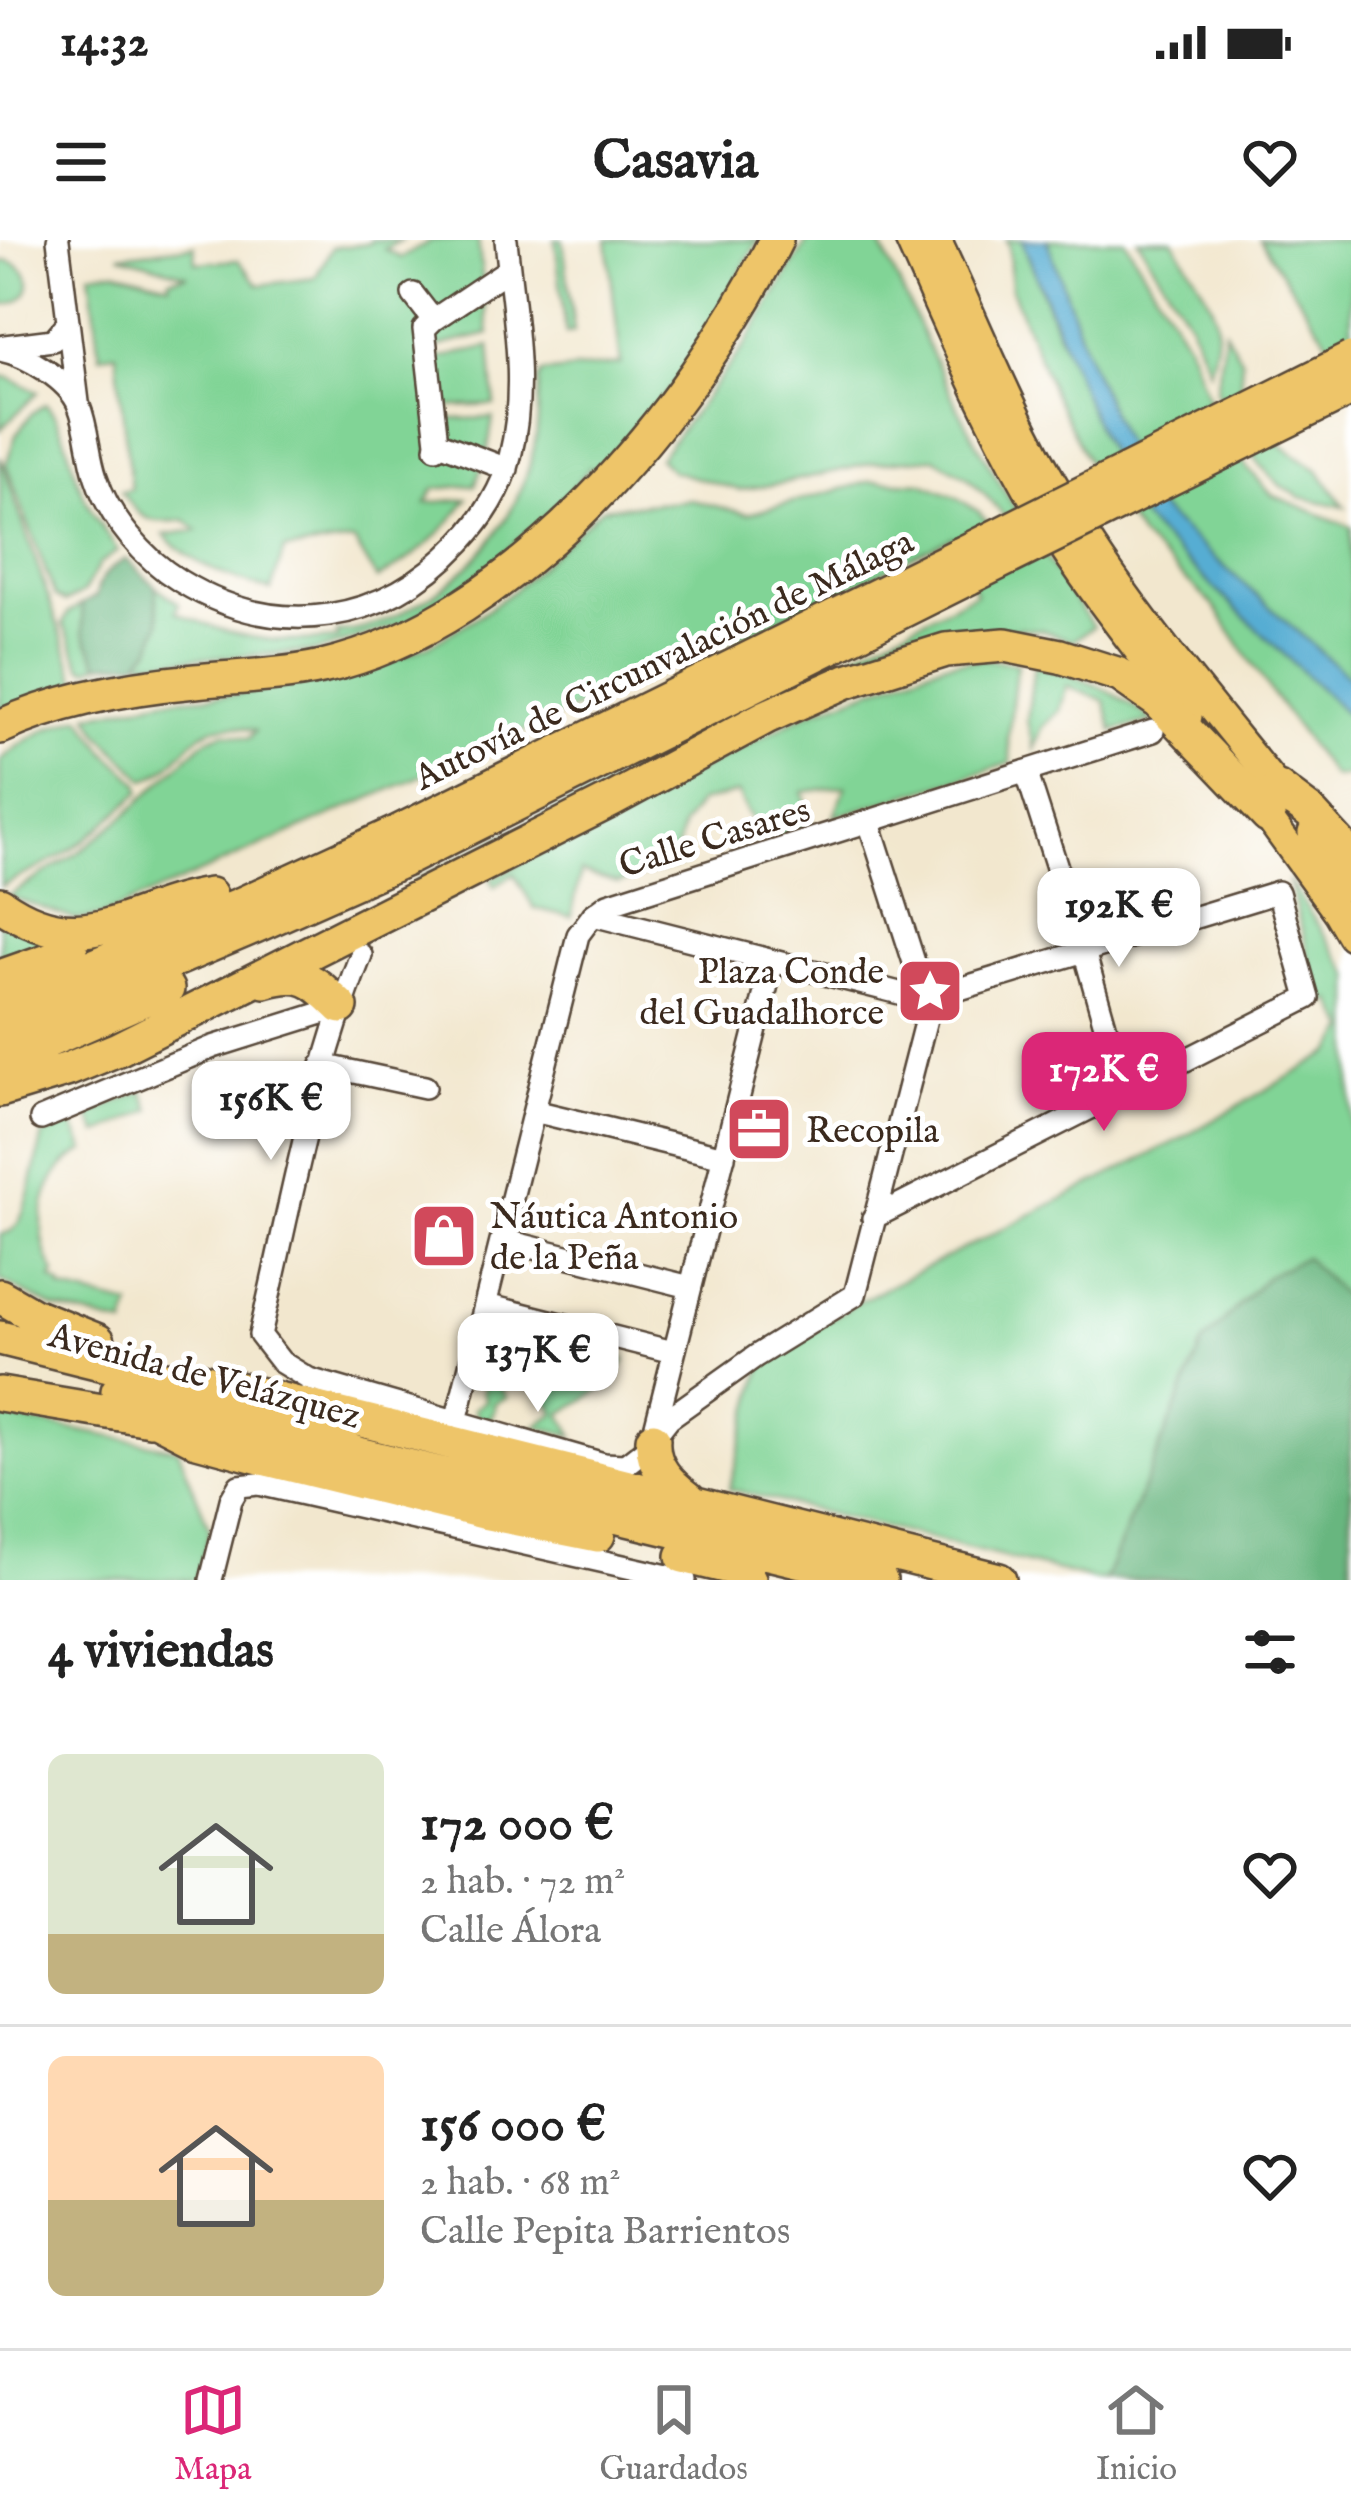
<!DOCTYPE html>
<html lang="es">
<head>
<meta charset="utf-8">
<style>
	:root { --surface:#fff; --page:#f6f6f6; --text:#222; --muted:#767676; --line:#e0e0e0; --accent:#db2777 }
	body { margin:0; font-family:"IM FELL English",serif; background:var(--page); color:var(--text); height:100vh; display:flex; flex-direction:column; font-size:45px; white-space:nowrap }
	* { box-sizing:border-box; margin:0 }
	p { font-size:39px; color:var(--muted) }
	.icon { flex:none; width:66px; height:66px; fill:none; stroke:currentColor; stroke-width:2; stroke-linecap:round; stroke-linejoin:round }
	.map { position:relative; height:1340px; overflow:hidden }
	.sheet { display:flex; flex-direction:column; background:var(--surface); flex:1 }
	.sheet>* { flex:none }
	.price { position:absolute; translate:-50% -102px; padding:0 27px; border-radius:24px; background:#fff; color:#222; font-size:39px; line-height:78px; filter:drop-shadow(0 3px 6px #0008) }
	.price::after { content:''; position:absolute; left:50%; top:72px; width:36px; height:27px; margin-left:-18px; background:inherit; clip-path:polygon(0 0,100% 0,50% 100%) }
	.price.on { background:var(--accent); color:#fff }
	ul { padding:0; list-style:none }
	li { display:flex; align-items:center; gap:36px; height:300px; padding:0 48px }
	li+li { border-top:3px solid var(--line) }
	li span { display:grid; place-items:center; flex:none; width:336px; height:240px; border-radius:18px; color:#555 }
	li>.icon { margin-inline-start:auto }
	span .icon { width:144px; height:144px; fill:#fffc; stroke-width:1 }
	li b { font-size:51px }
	h2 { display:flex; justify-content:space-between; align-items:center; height:144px; padding:0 48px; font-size:51px }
	.status { display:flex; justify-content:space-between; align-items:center; height:84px; padding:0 60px; background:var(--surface); direction:ltr }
	.status svg { height:33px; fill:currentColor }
	header { display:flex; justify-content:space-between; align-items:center; height:156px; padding:0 48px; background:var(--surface); font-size:54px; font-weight:700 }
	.menu { display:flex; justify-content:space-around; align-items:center; height:168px; border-top:3px solid var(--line); background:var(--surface); font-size:33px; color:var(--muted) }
	.menu a { display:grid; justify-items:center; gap:6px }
	.menu .on { color:var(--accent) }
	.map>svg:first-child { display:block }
	.green { fill:#81d496; stroke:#5e7f5a; stroke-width:3 }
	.forest { fill:#68b67f; stroke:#52704e; stroke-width:3 }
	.water { fill:#56add3; stroke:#486c78; stroke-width:3 }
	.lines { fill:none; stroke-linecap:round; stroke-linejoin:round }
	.minor-casing { stroke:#564638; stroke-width:26 }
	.major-casing { stroke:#564638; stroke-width:32 }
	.highway-casing { stroke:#564638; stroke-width:38 }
	.minor { stroke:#fff; stroke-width:21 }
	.major { stroke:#eec569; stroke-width:27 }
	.highway { stroke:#eec569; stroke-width:33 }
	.highway-bridge-casing { stroke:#564638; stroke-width:38; stroke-linecap:butt }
	.highway-bridge { stroke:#eec569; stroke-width:33 }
	.labels { text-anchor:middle; stroke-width:10; stroke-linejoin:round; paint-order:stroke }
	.street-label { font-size:36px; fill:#3b2a1e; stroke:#fff }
	.poi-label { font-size:36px; fill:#3b2a1e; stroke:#fff; text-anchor:start }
</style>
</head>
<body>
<div class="status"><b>14:32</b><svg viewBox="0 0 49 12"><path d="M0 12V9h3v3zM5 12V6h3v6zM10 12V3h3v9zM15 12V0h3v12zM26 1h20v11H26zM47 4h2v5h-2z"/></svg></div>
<header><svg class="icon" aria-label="menu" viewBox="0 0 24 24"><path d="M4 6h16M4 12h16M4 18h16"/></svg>Casavia<svg class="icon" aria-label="heart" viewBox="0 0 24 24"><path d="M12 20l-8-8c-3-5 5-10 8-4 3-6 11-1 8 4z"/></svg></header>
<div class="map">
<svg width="1351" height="1340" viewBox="0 0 1351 1340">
	<rect width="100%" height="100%" fill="#fff"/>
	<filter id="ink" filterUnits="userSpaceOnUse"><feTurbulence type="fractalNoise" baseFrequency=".00833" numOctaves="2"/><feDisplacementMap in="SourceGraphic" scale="24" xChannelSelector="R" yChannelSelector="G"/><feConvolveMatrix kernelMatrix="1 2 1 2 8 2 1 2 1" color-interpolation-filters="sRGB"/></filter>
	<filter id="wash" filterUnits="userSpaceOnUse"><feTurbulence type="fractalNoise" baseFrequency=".004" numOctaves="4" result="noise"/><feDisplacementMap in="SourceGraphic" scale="48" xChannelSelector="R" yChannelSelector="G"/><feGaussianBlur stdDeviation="2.7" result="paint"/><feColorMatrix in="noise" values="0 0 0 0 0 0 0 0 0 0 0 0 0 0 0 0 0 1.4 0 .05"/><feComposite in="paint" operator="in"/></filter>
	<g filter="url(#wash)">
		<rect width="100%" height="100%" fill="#f2e7ce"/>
		<!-- green -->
		<path class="green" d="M 370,0 L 401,0 L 385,9 L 401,18 L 433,0 L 478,0 L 489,94 L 434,107 L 437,119 L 490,106 L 495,165 L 443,167 L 444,179 L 493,178 L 487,214 L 475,245 L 434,249 L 426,263 L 467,259 C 443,295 414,318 377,339 L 354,301 L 284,310 L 271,350 C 231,339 193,326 164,295 L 197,290 L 185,280 C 150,285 141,280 121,251 L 131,249 L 116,113 L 100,115 L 90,33 L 115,30 L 169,44 L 169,39 L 188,35 L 119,15 L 194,6 L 196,23 L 238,20 L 259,45 L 315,38 L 332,8 L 370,3 Z
			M 555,0 L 563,0 L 574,92 L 566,93 Z
			M 607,0 L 758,0 L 687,129 L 598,235 L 590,227 L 563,260 L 486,330 L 405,383 L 318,411 L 99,424 L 89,429 L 82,427 L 63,384 L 68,373 L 96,356 C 99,336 109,329 126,319 L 155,346 L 179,363 L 176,372 C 234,398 273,405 337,399 L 337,392 C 363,393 393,378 416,365 C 479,329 525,269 536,196 C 539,178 538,159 539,140 L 543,133 L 621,124 Z
			M 808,0 L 878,0 C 902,47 922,95 945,142 C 987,228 1038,308 1093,387 L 1073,401 L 1042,390 L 1020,388 L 968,394 L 416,646 L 414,641 L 755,464 L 976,353 L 953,297 L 818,362 L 101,676 L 76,680 L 8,656 L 79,612 L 121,579 L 207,499 L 224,493 L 249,498 L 255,491 C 188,471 193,522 145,540 L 101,495 L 89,475 L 165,459 L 233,455 L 355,435 L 428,406 L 474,379 L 513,351 L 602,268 L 691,260 L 748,274 L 872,241 L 922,243 L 956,257 L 979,272 L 1005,304 L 1020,296 L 992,262 L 967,237 L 934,218 L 873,223 L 778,244 L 739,250 L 672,231 L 659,218 L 743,108 Z
			M 1006,0 L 1022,0 L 1057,91 L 1144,280 L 1351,478 L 1351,536 L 1333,537 L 1273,455 L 1213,365 L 1141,298 L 1087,220 L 1054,155 L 1011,49 L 1009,5 Z
			M 1047,0 L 1125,0 L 1188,104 L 1210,164 L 1246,226 L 1272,255 L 1351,287 L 1351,439 L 1159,269 L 1120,194 L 1089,120 Z
			M 1138,0 L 1173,0 C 1184,19 1214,61 1216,80 C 1219,96 1214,115 1209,130 L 1190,83 Z
			M 1260,0 L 1351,0 L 1351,143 L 1325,97 Z
			M 9,21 C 39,32 34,63 2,65 L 0,22 Z
			M 1225,91 L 1242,120 L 1240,148 L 1252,178 L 1281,205 L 1318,230 L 1345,267 L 1300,257 L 1280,245 L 1259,224 L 1216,150 Z
			M 0,136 L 7,137 L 38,152 L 0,190 Z
			M 46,164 C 65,186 69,217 79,244 C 88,268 103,290 118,311 L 100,323 L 84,352 L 65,362 L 55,356 L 6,224 L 16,195 L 32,173 Z
			M 0,216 L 77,441 L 101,431 L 314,416 L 0,476 Z
			M 982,419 L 1017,423 L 1008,497 L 1011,523 L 834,577 L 846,546 L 803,552 L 812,585 L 768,600 L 746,571 L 738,553 L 700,562 L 683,585 L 676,612 L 687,623 L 618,643 L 581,632 L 571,677 L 534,668 L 514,634 L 494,647 L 490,639 L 810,472 L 944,423 Z
			M 1034,425 C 1086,439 1110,448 1154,481 L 1113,491 L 1105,461 L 1067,446 L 1060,470 L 1042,488 L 1034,509 L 1027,481 Z
			M 81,477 L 106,512 L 139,543 L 141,551 C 113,577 85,603 52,621 C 35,631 18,636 1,647 L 0,521 C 25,499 49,486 81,477 Z
			M 1288,640 L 1351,735 L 1351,1064 L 1305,1018 L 1203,1103 L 1105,1340 L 1095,1340 L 729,1249 L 764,1118 L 864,1059 L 1177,901 L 1332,812 L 1347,789 L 1332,760 L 1322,764 Z
			M 0,680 L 53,702 L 0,723 Z
			M 143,851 L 151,870 L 98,894 L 89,875 Z
			M 72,882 L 85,911 C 40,930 31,994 55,1033 L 52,1039 L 61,1045 L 61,1049 L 131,1066 L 125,1086 L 54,1068 L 0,1040 L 0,995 C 8,992 12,992 17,985 C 29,968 37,917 43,895 Z
			M 567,1093 L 576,1096 L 573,1105 L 563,1107 L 556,1101 L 548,1105 L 549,1112 L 556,1114 L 563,1128 L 573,1130 L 575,1140 L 584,1140 L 603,1148 L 561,1174 L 574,1196 L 536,1186 L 555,1173 L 530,1128 L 544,1123 L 541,1110 L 525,1115 L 525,1095 Z
			M 586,1098 L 599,1102 L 625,1120 L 615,1138 L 606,1127 L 597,1136 L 602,1142 L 601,1143 L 588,1137 L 595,1129 L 597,1115 L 584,1108 Z
			M 495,1138 L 506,1157 L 494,1164 L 495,1169 L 489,1181 L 476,1175 L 474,1169 L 486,1160 L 482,1152 L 485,1144 Z
			M 0,1176 L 178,1209 L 210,1290 L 196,1340 L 0,1340 Z"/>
		<!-- forest -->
		<path class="forest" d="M 126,319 L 155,346 L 160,383 L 151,408 L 138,422 L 99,424 L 83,392 L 82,364 L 96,356 C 100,336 109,329 126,319 Z
			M 1305,1017 L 1351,1064 L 1351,1340 L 1105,1340 L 1203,1103 L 1267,1036 Z"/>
		<!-- water -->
		<path class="water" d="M 1022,0 L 1047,0 L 1089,120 L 1120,194 L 1159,269 L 1351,439 L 1351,478 L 1144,281 L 1099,193 Z"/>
	</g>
	<g filter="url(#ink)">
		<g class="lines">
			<defs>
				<path id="minor" d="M 58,0 L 78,162
					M 413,54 L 433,80 L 509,29
					M 433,80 L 424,89 L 437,202
					M 5,106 L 53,100 L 68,83
					M 0,110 C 26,115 69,140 79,166 C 88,188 88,214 96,237 C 109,278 144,319 180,341 C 278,401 383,385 461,302 C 483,279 503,248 510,217 C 528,145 513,72 506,0
					M 436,208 L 437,202 L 507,229
					M 1026,531 L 1084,711 L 1124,852
					M 869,582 L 922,747
					M 593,675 L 915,757
					M 361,715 C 312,837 290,968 260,1095 L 281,1122 L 309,1139 L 604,1224 L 625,1225 L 643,1211 L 669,1178 L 756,1116 L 855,1055 L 927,775
					M 322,825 L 425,847
					M 534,871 L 724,917
					M 41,879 L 213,807 L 341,767
					M 873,978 L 1308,758 L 1278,652 L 943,754
					M 503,1000 L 690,1047
					M 486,1065 L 673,1112
					M 456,1181 L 578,695 L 593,675 L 608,664 L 1153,491
					M 654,1193 L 773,721
					M 211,1340 L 231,1260 L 239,1246 L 259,1244 L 685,1340"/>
				<path id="major" d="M 909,0 C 952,95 992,193 1047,282 C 1089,350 1140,412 1188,476
					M 937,0 C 977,85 1012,175 1060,255 C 1125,366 1209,462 1289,562
					M 1257,562 L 1337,672 L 1351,696
					M 1312,593 L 1351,648"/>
				<path id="highway" d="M 0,487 C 60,459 129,447 195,441 C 237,437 281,436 322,427 C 517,383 691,171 776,0
					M 1278,548 L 1310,572 L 1351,617
					M 0,664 C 84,723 127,667 210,655
					M 0,737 L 71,712
					M 265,741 C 303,729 314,741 341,767
					M 0,765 L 244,663 L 396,593 L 961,314
					M 0,794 L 255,686 L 404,620 L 970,337
					M 0,826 L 16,815 L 167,749
					M 0,850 L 69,829 L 118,809 L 612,560 L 766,477 L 847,441 L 946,410 L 1005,405 L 1060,416 L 1120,435 L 1159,462 L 1268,576
					M 0,1056 L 33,1075 L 98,1101
					M 0,1098 L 161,1138 L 198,1139 L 999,1340
					M 118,1151 L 317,1199 L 358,1214 L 880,1340
					M 0,1154 L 150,1179
					M 160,1181 L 197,1200 L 271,1220 L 483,1272 L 598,1295
					M 653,1199 C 651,1226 669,1244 689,1259
					M 683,1316 L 733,1328 L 749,1339"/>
			</defs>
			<!-- minor casing -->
			<use href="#minor" class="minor-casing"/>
			<!-- major casing -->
			<use href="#major" class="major-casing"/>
			<!-- highway casing -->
			<use href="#highway" class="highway-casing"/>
			<!-- minor -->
			<use href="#minor" class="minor"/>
			<!-- major -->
			<use href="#major" class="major"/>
			<!-- highway -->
			<use href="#highway" class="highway"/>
			<defs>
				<path id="highway-bridge" d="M 961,314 L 1351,119
					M 970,337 L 1351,149"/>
			</defs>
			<!-- highway-bridge casing -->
			<use href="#highway-bridge" class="highway-bridge-casing"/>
			<!-- highway-bridge -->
			<use href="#highway-bridge" class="highway-bridge"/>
		</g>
	</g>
	<!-- icons -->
	<defs>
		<symbol id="sight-square" viewBox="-11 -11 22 22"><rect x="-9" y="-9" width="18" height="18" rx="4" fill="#d1495b" stroke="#fff"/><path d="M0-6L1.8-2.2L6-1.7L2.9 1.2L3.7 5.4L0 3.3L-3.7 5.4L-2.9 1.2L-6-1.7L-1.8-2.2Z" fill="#fff"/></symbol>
		<symbol id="office-square" viewBox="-11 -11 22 22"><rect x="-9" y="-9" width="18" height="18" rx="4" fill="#d1495b" stroke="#fff"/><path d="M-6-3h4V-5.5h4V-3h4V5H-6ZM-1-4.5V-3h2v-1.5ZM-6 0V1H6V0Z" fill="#fff"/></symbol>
		<symbol id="shop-square" viewBox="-11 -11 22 22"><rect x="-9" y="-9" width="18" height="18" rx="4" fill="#d1495b" stroke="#fff"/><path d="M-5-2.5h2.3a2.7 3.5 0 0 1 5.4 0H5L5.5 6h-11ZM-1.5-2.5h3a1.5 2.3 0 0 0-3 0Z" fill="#fff"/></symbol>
	</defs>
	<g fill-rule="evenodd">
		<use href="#sight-square" x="892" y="713" width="76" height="76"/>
		<use href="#office-square" x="721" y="851" width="76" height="76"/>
		<use href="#shop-square" x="406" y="958" width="76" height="76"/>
	</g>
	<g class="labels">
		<!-- street labels -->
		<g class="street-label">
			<text transform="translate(663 418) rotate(-26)" y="13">Autovía de Circunvalación de Málaga</text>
			<text transform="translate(714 596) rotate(-17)" y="13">Calle Casares</text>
			<text transform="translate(205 1134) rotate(15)" y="13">Avenida de Velázquez</text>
		</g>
		<!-- poi labels -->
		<g class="poi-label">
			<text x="884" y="743" text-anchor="end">Plaza Conde<tspan x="884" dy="41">del Guadalhorce</tspan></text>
			<text x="806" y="902">Recopila</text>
			<text x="490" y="988">Náutica Antonio<tspan x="490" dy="41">de la Peña</tspan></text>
		</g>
	</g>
</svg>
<b class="price" style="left:1119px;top:730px">192K €</b>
<b class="price on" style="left:1104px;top:894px">172K €</b>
<b class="price" style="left:271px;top:923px">156K €</b>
<b class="price" style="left:538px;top:1175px">137K €</b>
</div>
<section class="sheet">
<h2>4 viviendas<svg class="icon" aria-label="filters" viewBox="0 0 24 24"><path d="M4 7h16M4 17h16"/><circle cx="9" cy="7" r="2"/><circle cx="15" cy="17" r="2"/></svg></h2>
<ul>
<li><span style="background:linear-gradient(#dfe7d0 75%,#c2b280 0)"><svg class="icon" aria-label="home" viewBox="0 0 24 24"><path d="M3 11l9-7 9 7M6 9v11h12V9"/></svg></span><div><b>172 000 €</b><p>2 hab. · 72 m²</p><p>Calle Álora</p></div><svg class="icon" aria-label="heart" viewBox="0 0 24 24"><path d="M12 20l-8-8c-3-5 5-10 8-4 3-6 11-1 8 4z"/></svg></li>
<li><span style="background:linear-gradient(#ffd9b3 60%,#c2b280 0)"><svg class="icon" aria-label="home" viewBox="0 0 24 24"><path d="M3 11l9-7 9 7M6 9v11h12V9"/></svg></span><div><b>156 000 €</b><p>2 hab. · 68 m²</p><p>Calle Pepita Barrientos</p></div><svg class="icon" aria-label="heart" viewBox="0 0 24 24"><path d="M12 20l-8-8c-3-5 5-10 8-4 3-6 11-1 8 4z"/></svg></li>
</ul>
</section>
<nav class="menu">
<a class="on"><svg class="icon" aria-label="map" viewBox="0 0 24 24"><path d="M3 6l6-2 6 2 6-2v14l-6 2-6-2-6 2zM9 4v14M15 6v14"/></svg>Mapa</a>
<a><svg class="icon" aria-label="saved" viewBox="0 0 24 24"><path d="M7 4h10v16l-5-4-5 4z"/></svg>Guardados</a>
<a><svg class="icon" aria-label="home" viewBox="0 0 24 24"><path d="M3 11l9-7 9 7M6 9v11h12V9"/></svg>Inicio</a>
</nav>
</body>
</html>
